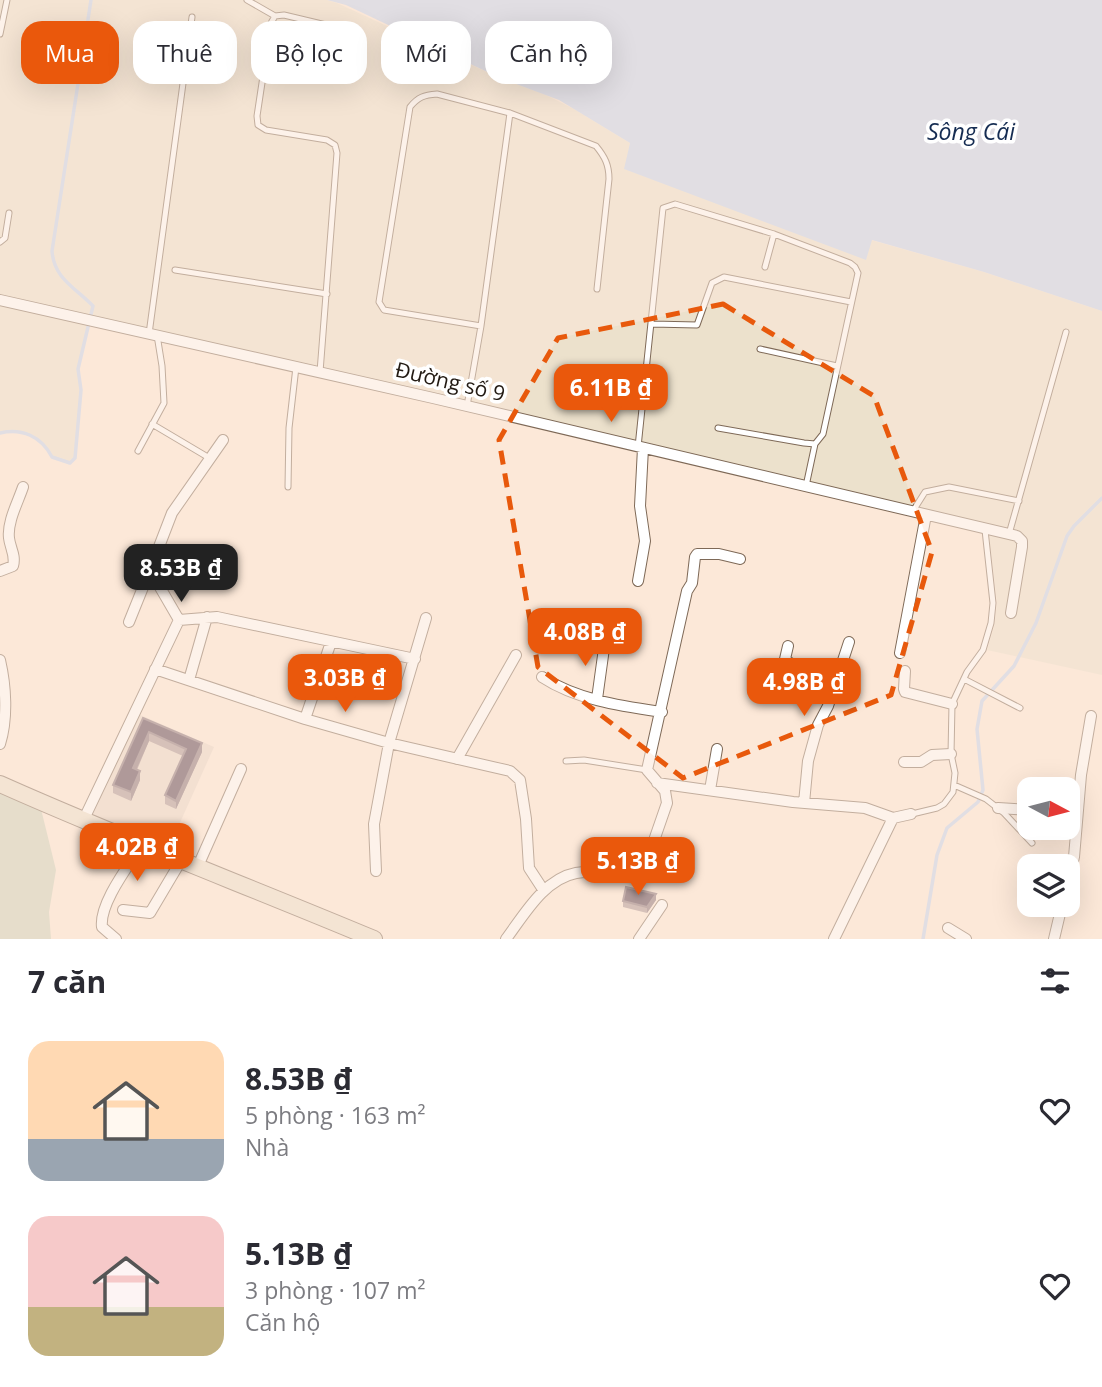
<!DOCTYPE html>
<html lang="vi">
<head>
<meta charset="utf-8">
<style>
	:root { --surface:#fff; --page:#f2f2f3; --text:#2b2b33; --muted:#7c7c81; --accent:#ea580c }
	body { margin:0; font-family:"Open Sans",sans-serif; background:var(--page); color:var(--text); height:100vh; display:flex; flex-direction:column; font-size:26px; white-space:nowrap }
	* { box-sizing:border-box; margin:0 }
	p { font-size:23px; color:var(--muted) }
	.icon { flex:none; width:38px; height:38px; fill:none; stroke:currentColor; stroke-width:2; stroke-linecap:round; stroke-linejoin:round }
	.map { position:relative; height:939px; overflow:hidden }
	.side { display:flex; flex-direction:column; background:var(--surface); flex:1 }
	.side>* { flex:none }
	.top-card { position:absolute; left:21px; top:21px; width:700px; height:63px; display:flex; gap:14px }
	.needle { width:46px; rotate:97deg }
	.fabs { position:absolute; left:1017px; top:777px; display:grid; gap:14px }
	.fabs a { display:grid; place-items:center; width:63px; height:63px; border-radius:14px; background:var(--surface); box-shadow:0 7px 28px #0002; font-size:35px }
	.price { position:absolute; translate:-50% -60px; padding:0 16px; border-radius:14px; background:var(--accent); color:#fff; font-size:23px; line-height:46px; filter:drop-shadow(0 2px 4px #0008) }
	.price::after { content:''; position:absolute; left:50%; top:42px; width:21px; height:16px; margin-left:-10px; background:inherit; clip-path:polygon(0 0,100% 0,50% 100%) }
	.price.current { background:#222; color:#fff }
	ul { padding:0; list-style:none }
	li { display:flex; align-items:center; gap:21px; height:175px; padding:0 28px }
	li span { display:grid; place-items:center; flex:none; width:196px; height:140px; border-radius:21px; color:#555 }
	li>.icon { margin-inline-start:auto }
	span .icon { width:84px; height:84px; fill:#fffc; stroke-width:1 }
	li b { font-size:30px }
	h2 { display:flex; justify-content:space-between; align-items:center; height:84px; padding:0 28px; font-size:30px }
	.chip { padding:0 24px; border-radius:21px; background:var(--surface); box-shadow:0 7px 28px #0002; font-size:24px; line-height:63px }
	.chip.current { background:var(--accent); color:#fff }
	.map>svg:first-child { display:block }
	.industrial { fill:#ece1cc }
	.education { fill:#e9d7c7 }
	.green { fill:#ccd1ba }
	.water { fill:#c1d3ef }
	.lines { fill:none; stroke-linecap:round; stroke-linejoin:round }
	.stream { stroke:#c1d3ef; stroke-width:3.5 }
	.lane-casing { stroke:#7e6957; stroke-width:7 }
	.street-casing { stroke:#7e6957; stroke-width:12 }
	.secondary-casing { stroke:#7e6957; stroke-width:18 }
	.lane { stroke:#fff; stroke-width:5 }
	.street { stroke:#fff; stroke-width:10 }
	.secondary { stroke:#ecdfcc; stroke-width:16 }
	.wall { fill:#a89292 }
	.shaded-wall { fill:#866f77 }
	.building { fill:#533b4d; stroke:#866f77; stroke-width:2 }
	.marked { fill:none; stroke:#e8590c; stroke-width:5; stroke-dasharray:14 9; stroke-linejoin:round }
	.labels { text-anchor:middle; stroke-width:7; stroke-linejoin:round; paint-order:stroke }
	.street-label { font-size:21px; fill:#221a13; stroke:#fff }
	.water-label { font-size:23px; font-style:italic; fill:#152c52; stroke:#fff }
</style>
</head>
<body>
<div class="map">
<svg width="1102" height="939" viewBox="0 0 1102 939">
	<rect width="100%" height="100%" fill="#fce8d8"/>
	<!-- industrial -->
	<path class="industrial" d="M 0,0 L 327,0 L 337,3 L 500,78 L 544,94 L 574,109 L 630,143 L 625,169 L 866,259 L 871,240 L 984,272 L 1102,311 L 1102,675 L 987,650 L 994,627 L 997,603 L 988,526 L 91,317 L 78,369 L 81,390 L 75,458 L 70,463 L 52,457 L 46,446 L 37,438 L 25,433 L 13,431 L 0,433 Z"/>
	<!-- education -->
	<path class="education" d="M 138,714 L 214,747 L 169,847 L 89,817 Z"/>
	<!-- green -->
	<path class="green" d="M 0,790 L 41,809 L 56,870 L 49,912 L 51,939 L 0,939 Z"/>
	<!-- water -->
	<path class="water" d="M 327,0 L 1102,0 L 1102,311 L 984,272 L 872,240 L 866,260 L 624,169 L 630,143 L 559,100 L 500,78 L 346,5 Z"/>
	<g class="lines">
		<!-- stream -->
		<path class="stream" d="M 0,433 C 22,428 41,436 52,457 L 70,463 L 75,458 L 81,390 L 78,369 L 93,306 C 76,288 54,279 52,251 L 91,0
			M 923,939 L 937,855 L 947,828 L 978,802 L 983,790 L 977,729 L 982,701 L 1014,666 L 1036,623 L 1067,536 L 1074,526 L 1102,498"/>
		<defs>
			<path id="lane" d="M 247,0 L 275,16
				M 0,34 L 7,0
				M 510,113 L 596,146 C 605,157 609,165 609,179 L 597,289
				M 0,242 L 5,238 L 9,213
				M 765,267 L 774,234
				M 175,270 L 327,294
				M 652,324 L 697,325 L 712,283 L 724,277 L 851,302
				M 149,334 L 192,17
				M 760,349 L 837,366
				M 320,372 L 337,153 L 335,145 L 327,140 L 266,130 L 258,125 L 257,116 L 271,23 L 275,16 L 284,15 L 347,30
				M 467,406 L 481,326 L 510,113 L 437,94 C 424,95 418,97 410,107 L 379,302 L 384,310 L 481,326
				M 152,424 L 211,459
				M 638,447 L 663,208 L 675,204 L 774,234 L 850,263 L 855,267 L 858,273 L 823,434 L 815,444 L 804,443 L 718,428
				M 138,451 L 164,403 L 162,366 L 157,335
				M 806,486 L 815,444
				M 288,487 L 289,428 L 296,367
				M 913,511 L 925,492 L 949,487 L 1019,501
				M 1009,534 L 1066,332
				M 964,679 L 1020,708
				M 566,761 L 584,760 L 647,770
				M 954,785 L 986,799 L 1004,813 L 1032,843
				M 912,814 L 937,808 L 944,804 L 953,792 L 955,773 L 951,754 L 952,704 L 967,672 L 983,650 L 991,623 L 993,603 L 985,530"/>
			<path id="street" d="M 0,300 L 433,398 L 1017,536 L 1022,541 L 1022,547 L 1011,613
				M 0,571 L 13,566 C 16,555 10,548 9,538 C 7,522 18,502 23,487
				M 638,581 L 645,541 L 640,506 L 643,448
				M 179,620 L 150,570 L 172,513 L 223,440
				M 129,622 L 150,570
				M 788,646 L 785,659 L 787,661 L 833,690
				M 900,653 L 926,515
				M 0,660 C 6,686 8,718 0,744
				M 155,669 L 305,719 L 389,743 L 510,771 L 520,780 L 526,819 L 529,868 L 544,891
				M 905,671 L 904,689 L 905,692 L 952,704
				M 542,677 C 577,700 621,706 662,712
				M 189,680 L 207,617
				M 597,699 L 605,641
				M 305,719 L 331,642
				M 457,759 L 516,655
				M 904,762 L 921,762 L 932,755 L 951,754
				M 657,783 L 793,802 L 865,808 L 893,818
				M 710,790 L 717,749
				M 804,803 L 808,761 L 818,725 L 828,706 L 849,642
				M 998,808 L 1029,810
				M 83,821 L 179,620 L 217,617 L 415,659
				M 198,866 L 241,769
				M 376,871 L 374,824 L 389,743 L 426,618
				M 1068,883 L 1074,857 L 1081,775 L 1091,716
				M 123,910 L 150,913 L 182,859
				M 948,928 L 966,939
				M 116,939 L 102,927 C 99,903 130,864 143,843
				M 506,939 C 524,915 544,879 576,873 C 598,869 620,877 642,875 L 667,803 L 665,791 L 647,770 L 687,591 L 692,583 L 695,557 L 697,554 L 719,554 L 740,559
				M 639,939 L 662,905
				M 834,939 L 893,818 L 911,814
				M 1054,939 L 1062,905"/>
			<path id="secondary" d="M 0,784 C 123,839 250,887 374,939"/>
		</defs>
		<!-- lane casing -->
		<use href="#lane" class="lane-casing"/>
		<!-- street casing -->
		<use href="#street" class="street-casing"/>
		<!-- secondary casing -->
		<use href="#secondary" class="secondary-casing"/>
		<!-- lane -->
		<use href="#lane" class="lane"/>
		<!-- street -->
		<use href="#street" class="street"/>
		<!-- secondary -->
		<use href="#secondary" class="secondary"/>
	</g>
	<!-- wall -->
	<path class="wall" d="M 143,718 L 202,752 L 176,809 L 165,804 L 165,795 L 183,756 L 149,741 L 137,770 L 140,780 L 131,801 L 113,793 L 113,785 Z
		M 656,900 L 647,913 L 623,907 L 623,901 Z"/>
	<!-- shaded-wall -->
	<path class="shaded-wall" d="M 149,732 L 149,741 L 133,777 L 133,768 Z
		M 202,743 L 202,752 L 176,809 L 176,801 Z
		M 140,771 L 140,780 L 131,801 L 131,792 Z
		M 656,894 L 656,900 L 647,913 L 647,907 Z"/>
	<!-- building -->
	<path class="building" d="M 143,718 L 202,743 L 176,801 L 165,795 L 186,749 L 149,732 L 133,768 L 140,771 L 131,792 L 113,785 Z
		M 626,887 L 656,894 L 647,907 L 623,901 Z"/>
	<!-- marked area -->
	<path d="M0 0H1102V939H0ZM 723,304 L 874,396 L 932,552 L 891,695 L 683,778 L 538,667 L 499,440 L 558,338 Z" fill="#fce8d8" fill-opacity=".55" fill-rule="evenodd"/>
	<path class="marked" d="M 723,304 L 874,396 L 932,552 L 891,695 L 683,778 L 538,667 L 499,440 L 558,338 Z"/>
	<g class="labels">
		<!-- street labels -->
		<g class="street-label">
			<text transform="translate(450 382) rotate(13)" y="7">Đường số 9</text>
		</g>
		<!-- water labels -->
		<g class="water-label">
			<text x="971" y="140">Sông Cái</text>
		</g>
	</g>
</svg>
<div class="fabs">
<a><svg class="needle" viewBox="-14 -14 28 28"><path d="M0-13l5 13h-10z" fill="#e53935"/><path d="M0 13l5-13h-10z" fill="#7c7c81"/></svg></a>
<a><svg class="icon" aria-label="layers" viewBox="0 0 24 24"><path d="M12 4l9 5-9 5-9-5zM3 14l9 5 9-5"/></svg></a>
</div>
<b class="price" style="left:611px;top:424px">6.11B ₫</b>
<b class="price current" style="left:181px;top:604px">8.53B ₫</b>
<b class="price" style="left:585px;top:668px">4.08B ₫</b>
<b class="price" style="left:345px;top:714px">3.03B ₫</b>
<b class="price" style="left:804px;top:718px">4.98B ₫</b>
<b class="price" style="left:137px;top:883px">4.02B ₫</b>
<b class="price" style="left:638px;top:897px">5.13B ₫</b>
<div class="top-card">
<a class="chip current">Mua</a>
<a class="chip">Thuê</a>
<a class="chip">Bộ lọc</a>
<a class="chip">Mới</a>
<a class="chip">Căn hộ</a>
</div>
</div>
<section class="side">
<h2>7 căn<svg class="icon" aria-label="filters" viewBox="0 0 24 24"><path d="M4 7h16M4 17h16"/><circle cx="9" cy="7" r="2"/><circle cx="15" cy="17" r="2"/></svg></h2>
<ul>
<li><span style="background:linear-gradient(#ffd9b3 70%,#9aa5b1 0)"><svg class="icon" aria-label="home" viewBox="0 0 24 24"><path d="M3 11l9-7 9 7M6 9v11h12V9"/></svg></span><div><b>8.53B ₫</b><p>5 phòng · 163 m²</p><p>Nhà</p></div><svg class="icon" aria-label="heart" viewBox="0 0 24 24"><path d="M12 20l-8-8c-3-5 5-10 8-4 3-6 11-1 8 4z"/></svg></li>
<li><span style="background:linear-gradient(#f6c9c9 65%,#c2b280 0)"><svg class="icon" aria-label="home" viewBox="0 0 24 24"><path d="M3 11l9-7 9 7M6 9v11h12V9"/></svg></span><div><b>5.13B ₫</b><p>3 phòng · 107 m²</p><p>Căn hộ</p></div><svg class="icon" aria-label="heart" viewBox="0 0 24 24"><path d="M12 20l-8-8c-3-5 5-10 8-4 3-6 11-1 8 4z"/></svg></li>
</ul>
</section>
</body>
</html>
